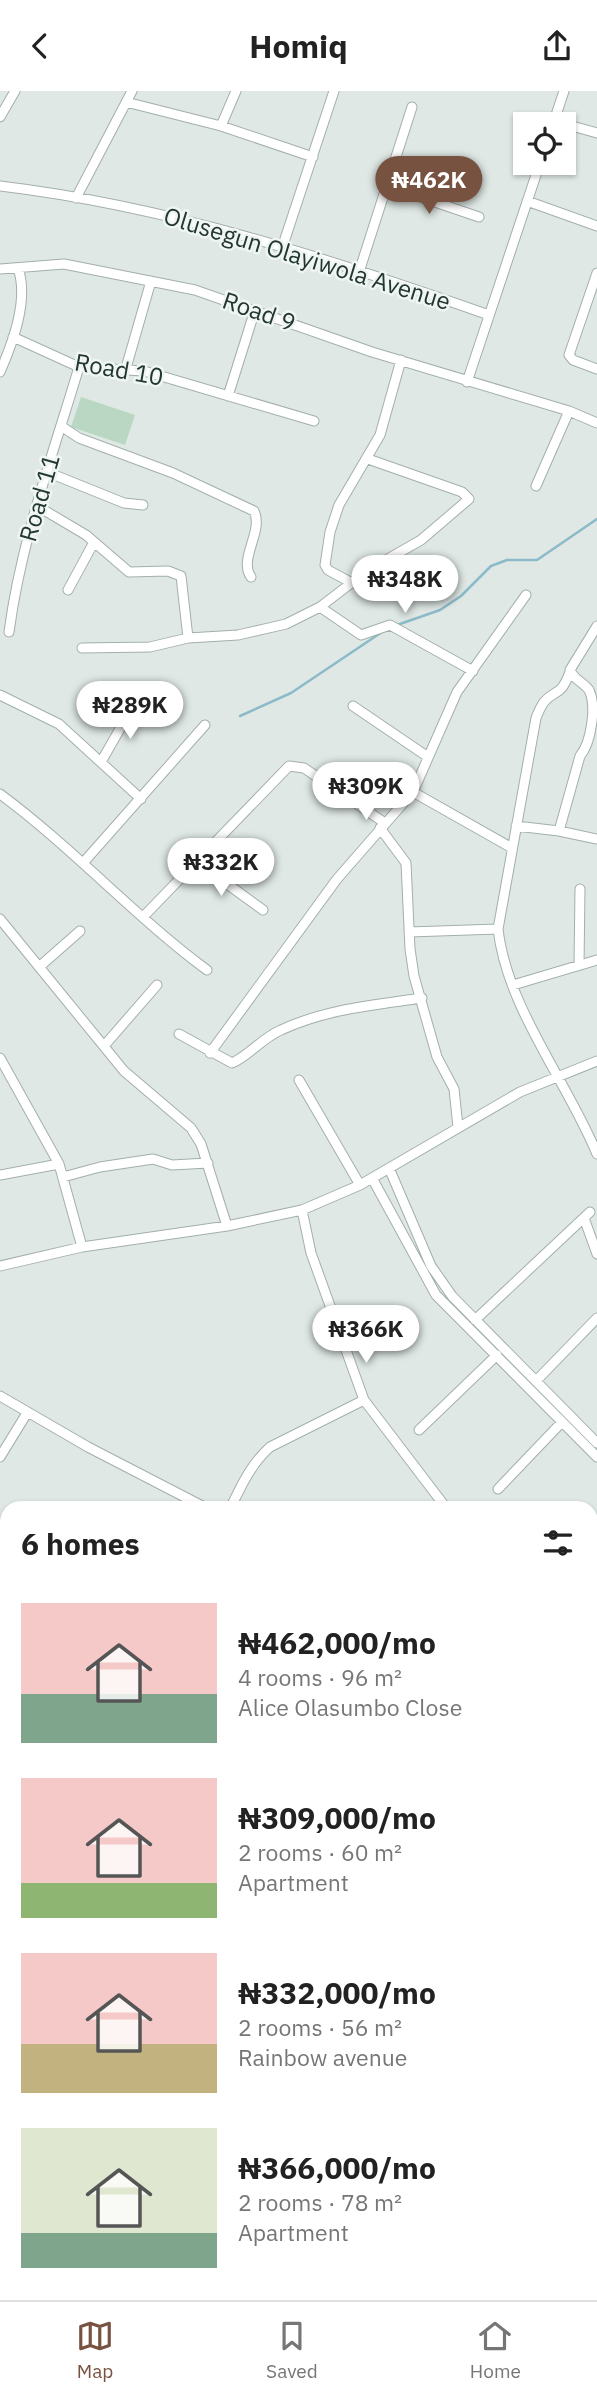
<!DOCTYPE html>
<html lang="en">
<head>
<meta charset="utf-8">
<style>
	:root { --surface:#fff; --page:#f2f2f2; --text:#222; --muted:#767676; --line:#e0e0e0; --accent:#785240 }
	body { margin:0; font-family:"IBM Plex Sans",sans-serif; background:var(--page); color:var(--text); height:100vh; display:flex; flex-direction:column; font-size:26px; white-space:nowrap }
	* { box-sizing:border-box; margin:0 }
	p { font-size:23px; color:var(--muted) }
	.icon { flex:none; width:38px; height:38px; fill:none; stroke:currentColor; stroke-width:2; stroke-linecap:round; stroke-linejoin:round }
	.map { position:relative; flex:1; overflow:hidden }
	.details { position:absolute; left:0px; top:1410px; width:598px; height:800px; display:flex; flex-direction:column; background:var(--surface); border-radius:21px 21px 0 0; box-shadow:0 2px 5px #0004 }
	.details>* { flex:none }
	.tools { position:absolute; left:513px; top:21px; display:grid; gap:14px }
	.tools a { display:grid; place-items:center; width:63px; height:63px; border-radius:0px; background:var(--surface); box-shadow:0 2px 5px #0004; font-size:35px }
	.price { position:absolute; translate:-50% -60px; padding:0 16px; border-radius:24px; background:#fff; color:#222; font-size:23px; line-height:46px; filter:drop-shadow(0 2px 4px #0008) }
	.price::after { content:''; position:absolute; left:50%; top:42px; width:21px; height:16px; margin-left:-10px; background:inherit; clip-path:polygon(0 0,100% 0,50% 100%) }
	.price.on { background:var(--accent); color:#fff }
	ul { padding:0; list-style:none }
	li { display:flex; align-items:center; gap:21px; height:175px; padding:0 21px }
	li span { display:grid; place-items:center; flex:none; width:196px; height:140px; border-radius:0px; color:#555 }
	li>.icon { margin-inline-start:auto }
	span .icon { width:84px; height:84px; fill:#fffc; stroke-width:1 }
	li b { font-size:30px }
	h2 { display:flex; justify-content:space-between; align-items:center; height:84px; padding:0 21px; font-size:30px }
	header { display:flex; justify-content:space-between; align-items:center; height:91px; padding:0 21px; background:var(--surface); font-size:32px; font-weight:800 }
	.menu { display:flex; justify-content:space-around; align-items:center; height:98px; border-top:2px solid var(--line); background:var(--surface); font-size:19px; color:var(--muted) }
	.menu a { display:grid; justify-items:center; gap:4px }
	.menu .on { color:var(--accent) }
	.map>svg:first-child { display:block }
	.green { fill:#bad7c4 }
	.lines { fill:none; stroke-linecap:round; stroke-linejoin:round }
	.stream { stroke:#8cbac8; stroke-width:2.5 }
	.minor-casing { stroke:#a3afac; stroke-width:11 }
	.minor { stroke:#fff; stroke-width:9 }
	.labels { text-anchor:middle; stroke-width:5; stroke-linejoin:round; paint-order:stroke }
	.street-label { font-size:24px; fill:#223632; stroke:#eff5f2 }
</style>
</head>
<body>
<header><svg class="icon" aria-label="back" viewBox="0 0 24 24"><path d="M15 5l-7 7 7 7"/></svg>Homiq<svg class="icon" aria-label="share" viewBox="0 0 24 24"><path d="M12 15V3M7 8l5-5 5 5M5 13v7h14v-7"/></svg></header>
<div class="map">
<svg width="597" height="2209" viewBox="0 0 597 2209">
	<rect width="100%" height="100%" fill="#dfe8e5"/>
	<!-- green -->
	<path class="green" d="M 81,306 L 135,324 L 125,354 L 71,336 Z"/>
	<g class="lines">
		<!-- stream -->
		<path class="stream" d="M 397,534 L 440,519 L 461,505 L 491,475 L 507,469 L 537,469 L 597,428
			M 240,625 L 291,602 L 382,541
			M 592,1447 L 597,1448
			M 0,2203 L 17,2209"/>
		<defs>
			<path id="minor" d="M 126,11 L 221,35 L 313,66
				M 0,26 L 15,0
				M 554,30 L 597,42
				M 553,33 L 564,0
				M 221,35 L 236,0
				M 0,95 C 168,115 330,168 489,224
				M 388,95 L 479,126
				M 76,107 L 132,0
				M 527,110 L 597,135
				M 282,157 L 334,0
				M 0,178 L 64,173 L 195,199 L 372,261 L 569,320 L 597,332
				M 359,181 L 412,16
				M 597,182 L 569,264 L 573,269 L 597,278
				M 13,246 L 79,276 L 144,280 L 314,330
				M 126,277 L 151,190
				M 0,281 C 13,251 29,209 18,177
				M 467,291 L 540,72
				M 228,305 L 255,219
				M 61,335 L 79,347 L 173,382 L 254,420 C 264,440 238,468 251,486
				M 47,381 L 124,412 L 143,414
				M 536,395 L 569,320
				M 37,415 L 86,444 L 129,481 L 168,480 L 181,485 L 188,547
				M 352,492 L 328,479 L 325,474 L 330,441 L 339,414 L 380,344 L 401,269
				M 68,499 L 94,451
				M 320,516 L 361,544 L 390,534 L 473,580
				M 9,541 C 21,450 53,363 79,276
				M 82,557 L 150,556 L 188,547 L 238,544 L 286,533 L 320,516 L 367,480 L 421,449 L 469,408 L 462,401 L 368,368
				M 570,581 C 560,607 556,597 544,611 C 541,615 538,622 536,627 L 498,838 C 507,917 567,990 597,1063
				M 0,604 L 59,633 L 141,708
				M 353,615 L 428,666
				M 101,671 L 133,615
				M 413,701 L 512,757
				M 0,703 C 73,757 134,825 207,879
				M 516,735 L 559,740 L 580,665 C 591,652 597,615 589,599 C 583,591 574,589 570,579 L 597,535
				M 380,737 L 406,772 L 410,858 L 414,885 L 437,966 L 454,998 L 458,1036
				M 559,740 L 597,748
				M 197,771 L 263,819
				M 83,772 L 205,634
				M 143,826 L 289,675 L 304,677 L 385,732
				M 0,828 L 124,980 L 191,1037 L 201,1053 L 227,1135
				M 409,841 L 498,838
				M 579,874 L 580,798
				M 39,876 L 80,840
				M 513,894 L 597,869
				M 179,943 L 232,972 C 250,964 262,947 281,939 C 326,918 374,914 422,907
				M 104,955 L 157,894
				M 210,962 L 337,788 L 413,701 L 457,601 L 526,504
				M 0,967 L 59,1073 L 82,1156
				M 299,989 L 360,1094
				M 389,1077 L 431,1175 L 452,1205 L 597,1352
				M 0,1084 L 59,1073
				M 63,1086 L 100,1076 L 153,1068 L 172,1074 L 208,1072
				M 372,1087 L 436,1204 L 597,1366
				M 302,1119 L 311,1162 L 364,1309 L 447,1418
				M 584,1127 L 597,1163
				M 0,1175 L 82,1156 L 227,1135 L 302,1119 L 360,1094 L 520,1001 L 597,970
				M 475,1229 L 590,1121
				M 536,1290 L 597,1227
				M 0,1305 L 88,1356 L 208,1418
				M 419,1339 L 497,1264
				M 0,1366 L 27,1322
				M 498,1398 L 562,1331
				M 230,1418 C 241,1395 251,1373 270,1356 L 364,1309
				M 0,1444 L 7,1448
				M 0,1578 L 7,1581
				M 592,1586 L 597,1592
				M 0,1621 L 7,1608
				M 592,1751 L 597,1749
				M 0,1803 L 7,1791
				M 592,1819 L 597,1817
				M 592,1981 L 597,1992
				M 0,1993 L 7,1983
				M 592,2040 L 597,2037
				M 0,2152 L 7,2143
				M 592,2169 L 597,2167
				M 358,2203 L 361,2209
				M 464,2203 L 468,2209
				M 581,2203 L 585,2209
				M 226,2209 L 226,2203"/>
		</defs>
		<!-- minor casing -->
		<use href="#minor" class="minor-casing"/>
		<!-- minor -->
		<use href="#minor" class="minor"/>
	</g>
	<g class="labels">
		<!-- street labels -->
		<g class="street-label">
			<text transform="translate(307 168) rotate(17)" y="8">Olusegun Olayiwola Avenue</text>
			<text transform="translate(259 221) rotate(19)" y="8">Road 9</text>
			<text transform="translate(119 279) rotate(10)" y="8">Road 10</text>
			<text transform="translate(40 407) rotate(-74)" y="8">Road 11</text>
		</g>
	</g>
</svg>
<div class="tools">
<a><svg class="icon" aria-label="locate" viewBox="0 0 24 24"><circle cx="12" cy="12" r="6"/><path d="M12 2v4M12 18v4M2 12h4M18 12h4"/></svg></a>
</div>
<b class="price on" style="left:429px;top:125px">₦462K</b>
<b class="price" style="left:405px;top:524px">₦348K</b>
<b class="price" style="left:130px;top:650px">₦289K</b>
<b class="price" style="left:366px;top:731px">₦309K</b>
<b class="price" style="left:221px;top:807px">₦332K</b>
<b class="price" style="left:366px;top:1274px">₦366K</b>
<section class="details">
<h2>6 homes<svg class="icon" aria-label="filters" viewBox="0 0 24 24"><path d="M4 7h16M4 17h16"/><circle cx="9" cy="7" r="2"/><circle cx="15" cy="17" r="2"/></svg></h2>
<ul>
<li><span style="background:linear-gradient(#f6c9c9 65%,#7fa58c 0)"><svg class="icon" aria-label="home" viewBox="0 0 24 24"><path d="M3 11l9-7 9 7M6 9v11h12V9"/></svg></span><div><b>₦462,000/mo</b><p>4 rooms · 96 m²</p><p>Alice Olasumbo Close</p></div></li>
<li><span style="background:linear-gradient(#f6c9c9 75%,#8fb573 0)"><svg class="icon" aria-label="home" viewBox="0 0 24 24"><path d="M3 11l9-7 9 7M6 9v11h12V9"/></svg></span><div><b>₦309,000/mo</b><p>2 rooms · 60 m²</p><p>Apartment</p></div></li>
<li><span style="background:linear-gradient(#f6c9c9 65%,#c2b280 0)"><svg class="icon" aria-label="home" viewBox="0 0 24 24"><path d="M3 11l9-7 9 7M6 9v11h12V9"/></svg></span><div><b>₦332,000/mo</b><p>2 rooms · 56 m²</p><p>Rainbow avenue</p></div></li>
<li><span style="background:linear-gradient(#dfe7d0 75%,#7fa58c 0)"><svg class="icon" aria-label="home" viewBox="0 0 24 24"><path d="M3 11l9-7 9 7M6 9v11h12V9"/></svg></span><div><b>₦366,000/mo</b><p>2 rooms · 78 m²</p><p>Apartment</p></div></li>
</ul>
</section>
</div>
<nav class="menu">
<a class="on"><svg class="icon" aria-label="map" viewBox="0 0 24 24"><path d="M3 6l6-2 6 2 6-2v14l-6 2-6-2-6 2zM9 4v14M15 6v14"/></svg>Map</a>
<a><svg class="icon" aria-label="saved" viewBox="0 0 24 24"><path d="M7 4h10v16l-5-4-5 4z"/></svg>Saved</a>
<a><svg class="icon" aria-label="home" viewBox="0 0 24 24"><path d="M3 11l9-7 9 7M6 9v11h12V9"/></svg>Home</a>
</nav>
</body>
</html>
